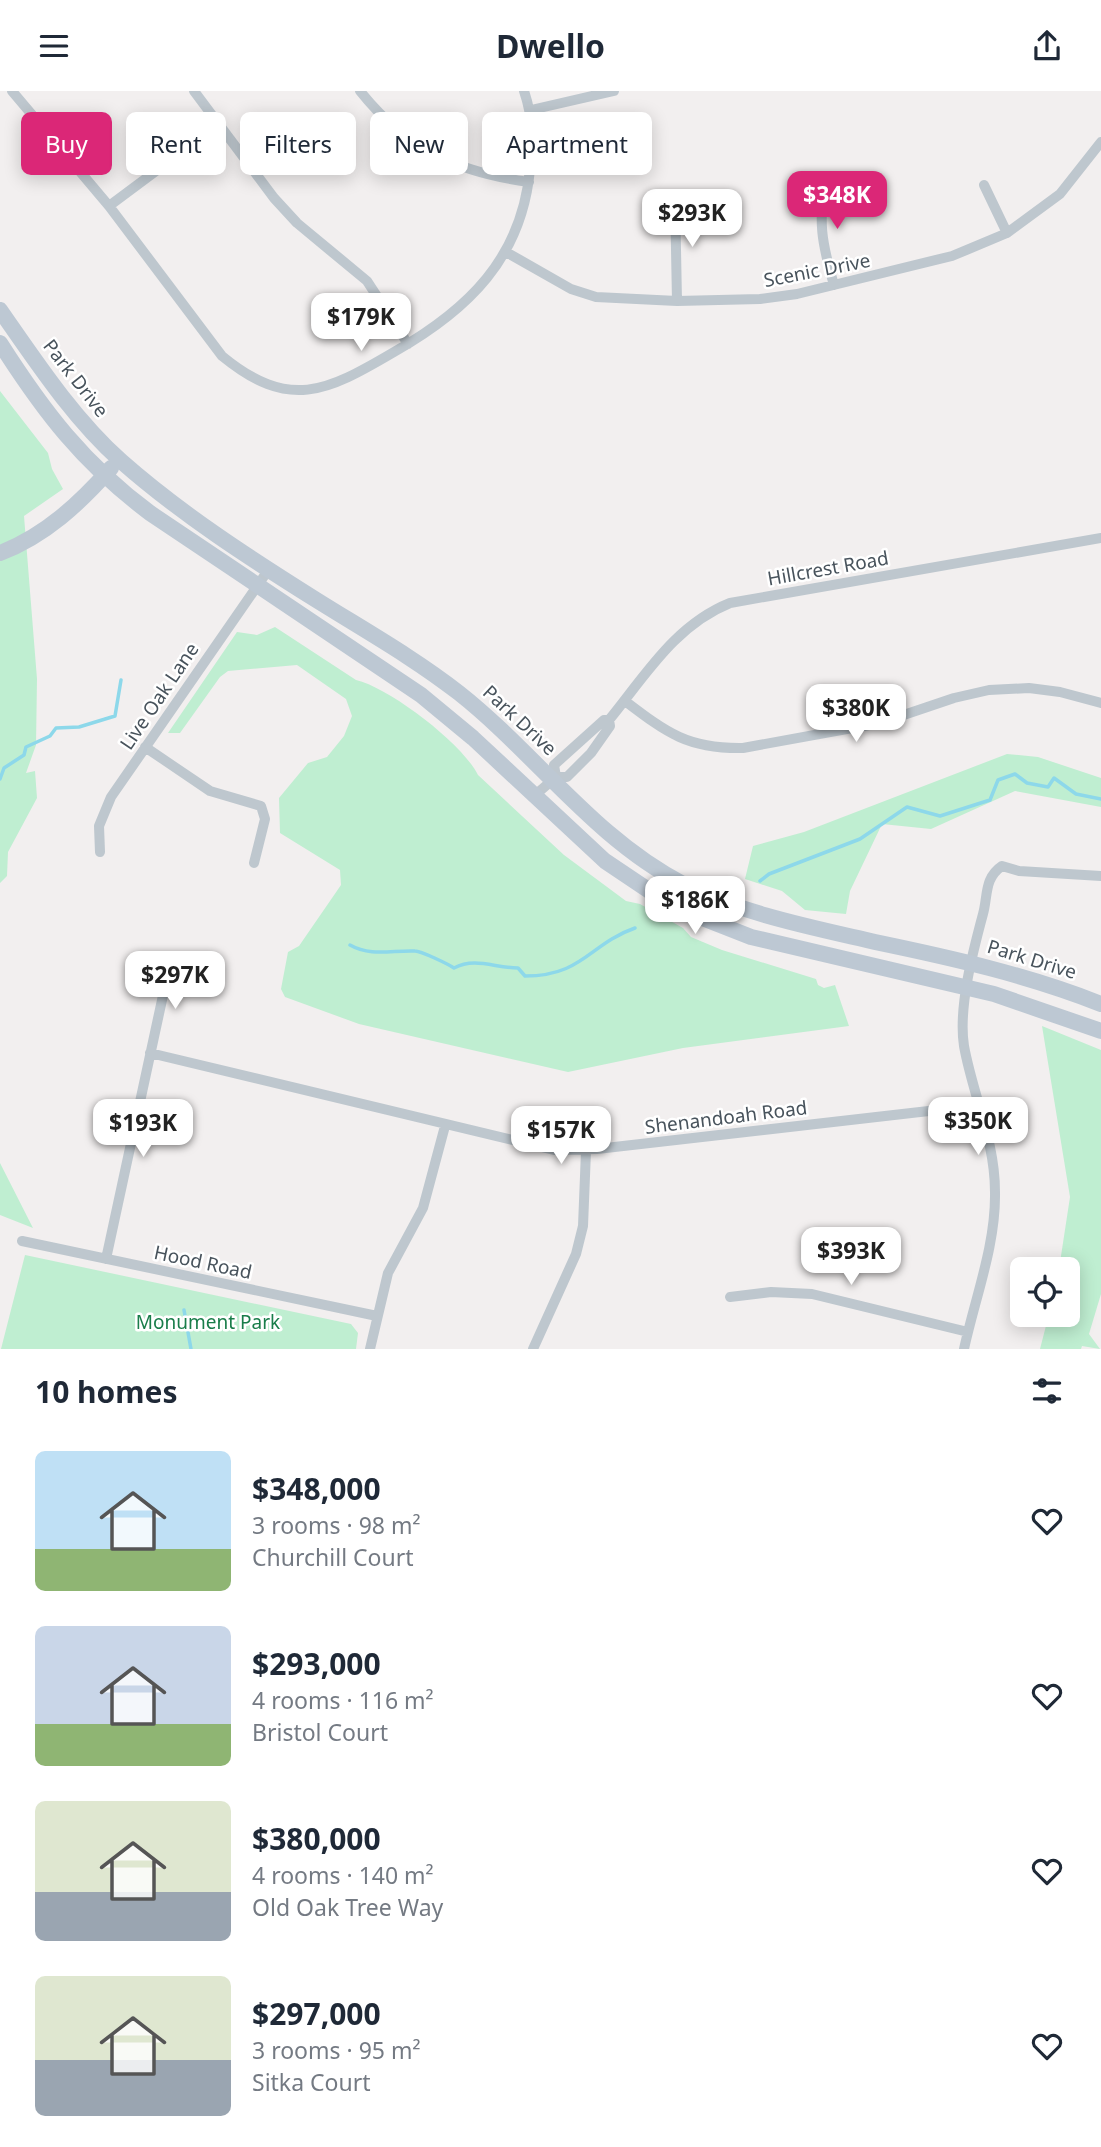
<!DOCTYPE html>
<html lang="en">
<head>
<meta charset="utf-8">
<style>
	:root { --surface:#fff; --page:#f2f2f3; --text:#1f2937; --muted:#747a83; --accent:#db2777 }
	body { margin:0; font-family:"Noto Sans",sans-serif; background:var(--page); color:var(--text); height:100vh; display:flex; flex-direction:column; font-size:26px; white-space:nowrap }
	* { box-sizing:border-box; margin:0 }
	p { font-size:23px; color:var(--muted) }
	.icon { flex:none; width:38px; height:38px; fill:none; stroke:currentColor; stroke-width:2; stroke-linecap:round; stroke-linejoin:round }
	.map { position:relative; height:1258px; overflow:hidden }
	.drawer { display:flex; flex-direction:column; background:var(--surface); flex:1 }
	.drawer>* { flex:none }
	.guide { position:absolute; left:21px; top:21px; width:700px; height:63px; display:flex; gap:14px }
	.controls { position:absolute; left:1010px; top:1166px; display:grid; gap:14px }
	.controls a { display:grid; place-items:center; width:70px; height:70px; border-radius:10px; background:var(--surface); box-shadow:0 4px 18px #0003; font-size:35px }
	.price { position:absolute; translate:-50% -60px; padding:0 16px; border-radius:14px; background:#fff; color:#222; font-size:23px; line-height:46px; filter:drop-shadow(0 2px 4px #0008) }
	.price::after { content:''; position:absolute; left:50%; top:42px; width:21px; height:16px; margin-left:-10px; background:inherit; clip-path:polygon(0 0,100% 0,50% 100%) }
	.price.on { background:var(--accent); color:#fff }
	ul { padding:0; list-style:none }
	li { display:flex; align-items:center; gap:21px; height:175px; padding:0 35px }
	li span { display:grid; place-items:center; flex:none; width:196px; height:140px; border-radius:10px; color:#555 }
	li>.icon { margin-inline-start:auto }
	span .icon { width:84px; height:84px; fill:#fffc; stroke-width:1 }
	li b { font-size:30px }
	h2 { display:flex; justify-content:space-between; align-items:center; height:84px; padding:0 35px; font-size:30px }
	.tag { padding:0 24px; border-radius:10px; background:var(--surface); box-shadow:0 4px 18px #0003; font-size:24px; line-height:63px }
	.tag.on { background:var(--accent); color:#fff }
	header { display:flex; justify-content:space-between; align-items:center; height:91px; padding:0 35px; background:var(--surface); font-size:32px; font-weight:700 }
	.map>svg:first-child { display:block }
	.green { fill:#bfeed1 }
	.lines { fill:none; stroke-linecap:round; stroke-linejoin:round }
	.stream { stroke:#8dd8ea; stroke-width:3.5 }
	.street { stroke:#bec7ce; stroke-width:10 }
	.secondary { stroke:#bdc8d3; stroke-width:16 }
	.labels { text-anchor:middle; stroke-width:5; stroke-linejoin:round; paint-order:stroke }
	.street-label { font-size:19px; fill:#48535c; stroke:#fff }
	.park-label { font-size:19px; fill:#197d4a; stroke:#fff }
</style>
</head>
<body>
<header><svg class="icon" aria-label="menu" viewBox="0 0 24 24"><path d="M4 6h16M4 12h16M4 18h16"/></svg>Dwello<svg class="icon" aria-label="share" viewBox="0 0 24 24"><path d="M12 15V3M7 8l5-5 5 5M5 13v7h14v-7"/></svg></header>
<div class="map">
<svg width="1101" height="1258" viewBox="0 0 1101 1258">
	<rect width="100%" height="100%" fill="#f2efef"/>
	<!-- green -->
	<path class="green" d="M 0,300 L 48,362 L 52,378 L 63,398 L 24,425 L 37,588 L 36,654 L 26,682 L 35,680 L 37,707 L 8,761 L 7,785 L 0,792 Z
		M 275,536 L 356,589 C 390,597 463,653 478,684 L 564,764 L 626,810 L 640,813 L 683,837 L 691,846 L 722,859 L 816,888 L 818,894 L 824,897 L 835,894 L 849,935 L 683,957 L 568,981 L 359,933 L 285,906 L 281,898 L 288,861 L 299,855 L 341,794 L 340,779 L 280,742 L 279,707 L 308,672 L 327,666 L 344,645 L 352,625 L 346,608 L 297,574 L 228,580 L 220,586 L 180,642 L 168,642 L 237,541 L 257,544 Z
		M 1007,663 L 1038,666 L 1101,687 L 1101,716 L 1015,700 L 931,738 L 882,733 L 850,800 L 846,823 L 805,819 L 782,800 L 745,788 L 753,755 L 804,741 Z
		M 1042,935 L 1101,959 L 1101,1203 L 1089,1243 L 1100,1258 L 1082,1255 L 1081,1258 L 1040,1258 L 1049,1223 L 1068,1223 L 1068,1178 L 1059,1178 L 1070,1106 Z
		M 0,1072 L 33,1137 L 0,1124 Z
		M 25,1164 L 351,1233 L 358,1242 L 356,1258 L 1,1258 Z"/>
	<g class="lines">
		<!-- stream -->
		<path class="stream" d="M 0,688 L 4,677 L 24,664 L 26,656 L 50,645 L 56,637 L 79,636 L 115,625 L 121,589
			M 760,790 L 769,783 L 860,748 L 907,716 L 940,725 L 990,709 L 998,689 L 1015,683 L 1027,692 L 1048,696 L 1054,687 L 1076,703 L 1101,708
			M 350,854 C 371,866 392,859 415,860 C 421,860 448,873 454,877 C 475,866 495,877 518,877 L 525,885 C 583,885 589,853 635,837
			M 184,1219 L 191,1258"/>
		<!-- street -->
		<path class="street" d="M 12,0 L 109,115 L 222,265 C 289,320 326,301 394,261 C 468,219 522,167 530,78 C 533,50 533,26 524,0
			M 194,0 L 274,107 L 297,132 L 367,190 L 408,253
			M 360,0 C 406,58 457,81 529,91
			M 531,19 L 614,0
			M 827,86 C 817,128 822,153 834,194
			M 984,94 L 1007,142
			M 675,107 L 677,210
			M 109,115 L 219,33
			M 506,161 L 571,198 L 596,206 L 677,210 L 760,208 L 797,203 L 952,165 L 1007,142 L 1060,103 L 1101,51
			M 625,610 C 667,642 688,658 743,657 L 880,632 L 954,607 L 989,599 L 1029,597 L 1060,601 L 1101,612
			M 145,656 L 210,700 L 261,715 L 265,728 L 254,772
			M 556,686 L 554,674 L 604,629 L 609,629
			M 534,705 L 556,686 L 567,686 L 591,662 L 610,635 L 609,629 C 645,585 675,534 730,512 L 1101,447
			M 100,761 L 99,735 L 111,706 L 269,478
			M 150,962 L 554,1059 L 597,1058 L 981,1014
			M 22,1150 L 377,1225
			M 106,1168 L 170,872
			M 730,1206 L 771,1201 L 812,1203 L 968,1241
			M 370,1258 L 388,1182 L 423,1117 L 445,1035
			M 533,1258 L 576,1163 L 583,1135 L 586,1060
			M 964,1258 C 975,1207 996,1154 995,1101 C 995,1049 973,1005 964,955 C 958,917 973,860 983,823 C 988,805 984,787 1002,775 L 1019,780 L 1101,785"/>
		<!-- secondary -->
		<path class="secondary" d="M 0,219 C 37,272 73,327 121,370 C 181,423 251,468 318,510 C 366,540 414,567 459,602 C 535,662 595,748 683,793 C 743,823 810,836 875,851 C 952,867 1028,884 1101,913
			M 0,252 C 44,321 83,372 150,422 L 421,604 L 473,647 L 605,770 L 672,815 L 751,846 L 994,903 L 1101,940
			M 0,462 C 45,445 80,412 111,377"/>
	</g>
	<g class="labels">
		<!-- street labels -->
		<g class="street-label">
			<text transform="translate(817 179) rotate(-11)" y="7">Scenic Drive</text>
			<text transform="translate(76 287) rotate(52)" y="7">Park Drive</text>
			<text transform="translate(828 477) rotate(-10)" y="7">Hillcrest Road</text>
			<text transform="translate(159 605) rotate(-56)" y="7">Live Oak Lane</text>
			<text transform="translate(520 629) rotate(43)" y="7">Park Drive</text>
			<text transform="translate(1032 868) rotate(17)" y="7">Park Drive</text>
			<text transform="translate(726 1026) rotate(-7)" y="7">Shenandoah Road</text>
			<text transform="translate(203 1171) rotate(12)" y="7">Hood Road</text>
		</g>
		<!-- park labels -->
		<g class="park-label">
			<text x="208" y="1238">Monument Park</text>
		</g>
	</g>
</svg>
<div class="controls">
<a><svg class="icon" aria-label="locate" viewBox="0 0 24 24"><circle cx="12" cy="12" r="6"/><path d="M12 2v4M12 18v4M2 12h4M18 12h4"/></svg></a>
</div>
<b class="price on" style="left:837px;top:140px">$348K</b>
<b class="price" style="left:692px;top:158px">$293K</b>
<b class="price" style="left:361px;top:262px">$179K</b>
<b class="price" style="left:856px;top:653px">$380K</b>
<b class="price" style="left:695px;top:845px">$186K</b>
<b class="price" style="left:175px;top:920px">$297K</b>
<b class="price" style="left:978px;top:1066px">$350K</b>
<b class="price" style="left:143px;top:1068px">$193K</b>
<b class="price" style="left:561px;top:1075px">$157K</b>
<b class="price" style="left:851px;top:1196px">$393K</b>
<div class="guide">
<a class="tag on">Buy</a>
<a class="tag">Rent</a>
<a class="tag">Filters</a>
<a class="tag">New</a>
<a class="tag">Apartment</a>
</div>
</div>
<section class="drawer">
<h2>10 homes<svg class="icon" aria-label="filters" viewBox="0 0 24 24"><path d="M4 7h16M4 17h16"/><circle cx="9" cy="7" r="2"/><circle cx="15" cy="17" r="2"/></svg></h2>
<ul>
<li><span style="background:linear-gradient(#bfe0f5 70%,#8fb573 0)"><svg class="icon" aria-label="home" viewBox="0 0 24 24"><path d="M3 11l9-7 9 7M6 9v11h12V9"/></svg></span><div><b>$348,000</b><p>3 rooms · 98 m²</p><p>Churchill Court</p></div><svg class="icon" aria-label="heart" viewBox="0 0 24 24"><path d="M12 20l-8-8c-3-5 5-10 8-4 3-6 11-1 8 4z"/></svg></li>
<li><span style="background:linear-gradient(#c9d6e8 70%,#8fb573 0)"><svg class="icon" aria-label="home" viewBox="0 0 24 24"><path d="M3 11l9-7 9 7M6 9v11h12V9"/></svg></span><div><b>$293,000</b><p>4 rooms · 116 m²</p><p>Bristol Court</p></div><svg class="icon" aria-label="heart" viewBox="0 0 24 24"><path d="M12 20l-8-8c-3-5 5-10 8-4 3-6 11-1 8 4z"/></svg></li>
<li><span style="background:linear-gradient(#dfe7d0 65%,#9aa5b1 0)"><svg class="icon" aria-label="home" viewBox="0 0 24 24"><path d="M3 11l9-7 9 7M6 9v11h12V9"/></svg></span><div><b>$380,000</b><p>4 rooms · 140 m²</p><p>Old Oak Tree Way</p></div><svg class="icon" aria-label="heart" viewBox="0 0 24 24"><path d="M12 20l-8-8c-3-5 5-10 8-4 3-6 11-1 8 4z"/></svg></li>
<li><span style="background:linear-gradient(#dfe7d0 60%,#9aa5b1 0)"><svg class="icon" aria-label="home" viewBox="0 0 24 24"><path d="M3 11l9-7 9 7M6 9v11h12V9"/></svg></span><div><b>$297,000</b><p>3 rooms · 95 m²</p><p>Sitka Court</p></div><svg class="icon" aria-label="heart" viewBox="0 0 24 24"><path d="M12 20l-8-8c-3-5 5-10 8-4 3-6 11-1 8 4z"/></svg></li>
</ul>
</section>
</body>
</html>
